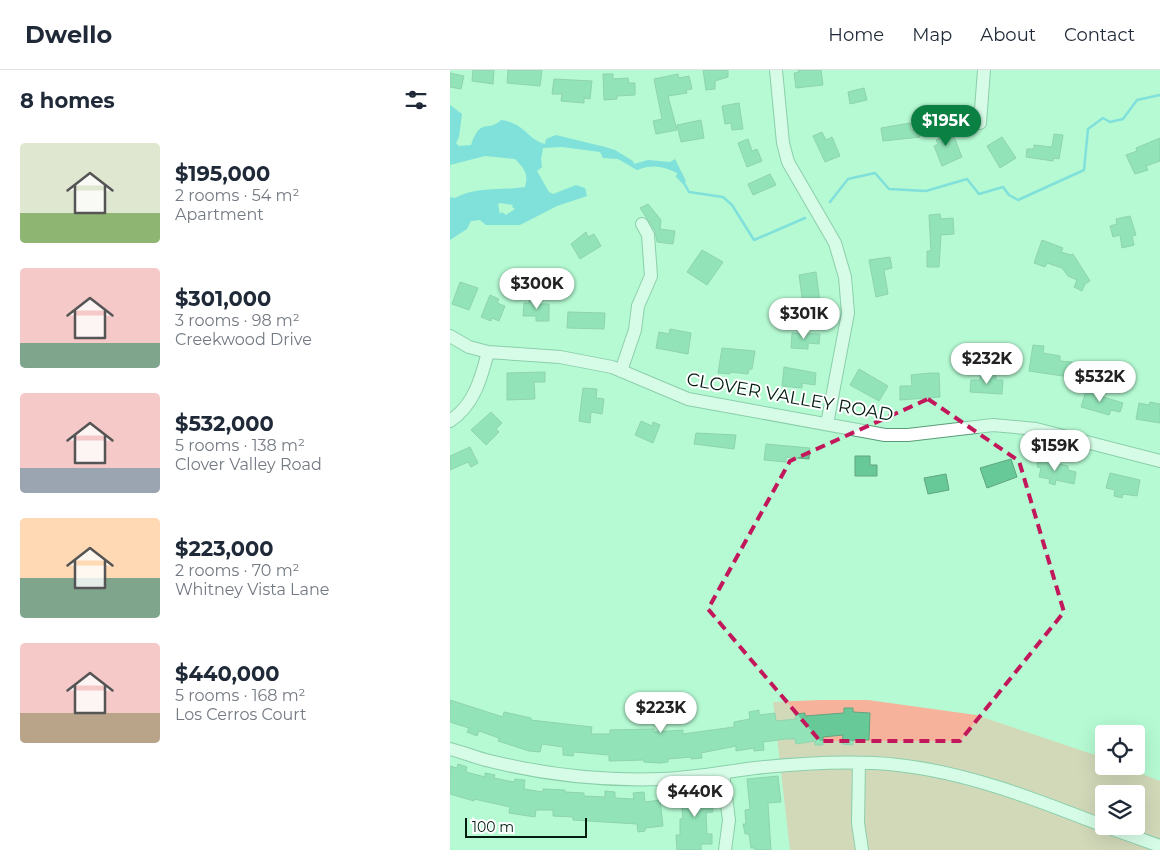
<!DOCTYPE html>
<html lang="en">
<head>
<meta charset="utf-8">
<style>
	:root { --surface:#fff; --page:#f6f6f7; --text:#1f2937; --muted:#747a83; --line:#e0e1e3; --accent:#0b8043 }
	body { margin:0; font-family:Montserrat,sans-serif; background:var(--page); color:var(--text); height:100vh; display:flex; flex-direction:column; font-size:19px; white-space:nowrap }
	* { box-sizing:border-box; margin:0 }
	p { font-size:16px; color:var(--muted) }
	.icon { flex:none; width:28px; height:28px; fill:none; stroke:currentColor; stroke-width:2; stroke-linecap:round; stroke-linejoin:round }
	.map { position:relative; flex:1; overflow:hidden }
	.sheet { display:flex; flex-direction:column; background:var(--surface); width:450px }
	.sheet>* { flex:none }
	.fabs { position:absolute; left:645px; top:655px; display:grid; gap:10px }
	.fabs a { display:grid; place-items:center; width:50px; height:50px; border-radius:5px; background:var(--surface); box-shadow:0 5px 20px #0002; font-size:25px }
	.scale { position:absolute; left:15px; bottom:12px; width:122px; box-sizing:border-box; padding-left:5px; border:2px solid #011d0f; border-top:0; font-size:14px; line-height:18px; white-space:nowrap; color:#011d0f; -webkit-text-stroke:4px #fff; paint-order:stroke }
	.price { position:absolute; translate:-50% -42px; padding:0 11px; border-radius:18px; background:#fff; color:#222; font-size:16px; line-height:32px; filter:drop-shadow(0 1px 2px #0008) }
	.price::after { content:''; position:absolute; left:50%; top:30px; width:15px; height:11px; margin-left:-8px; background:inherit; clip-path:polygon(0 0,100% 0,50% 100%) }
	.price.selected { background:var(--accent); color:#fff }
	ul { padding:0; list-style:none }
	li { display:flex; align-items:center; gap:15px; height:125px; padding:0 20px }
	li span { display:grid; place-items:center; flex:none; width:140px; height:100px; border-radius:5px; color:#555 }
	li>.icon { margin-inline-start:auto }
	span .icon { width:60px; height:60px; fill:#fffc; stroke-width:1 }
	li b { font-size:21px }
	h2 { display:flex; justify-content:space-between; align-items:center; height:60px; padding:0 20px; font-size:21px }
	header { display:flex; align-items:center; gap:30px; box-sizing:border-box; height:70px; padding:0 25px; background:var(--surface); border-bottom:1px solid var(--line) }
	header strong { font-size:24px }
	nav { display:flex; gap:28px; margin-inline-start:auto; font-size:18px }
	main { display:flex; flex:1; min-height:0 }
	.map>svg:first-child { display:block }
	.green { fill:#f6b29a; fill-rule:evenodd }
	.water { fill:#42c0e2; fill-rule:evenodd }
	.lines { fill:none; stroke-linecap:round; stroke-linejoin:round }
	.stream { stroke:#42c0e2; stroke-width:2.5 }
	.building { fill:#68c998; stroke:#61a480 }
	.minor-casing { stroke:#5a9c79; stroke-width:14 }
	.minor { stroke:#fff; stroke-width:12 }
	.marked { fill:none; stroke:#c2185b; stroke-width:4; stroke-dasharray:10 6; stroke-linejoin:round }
	.labels { text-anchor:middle; stroke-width:4; stroke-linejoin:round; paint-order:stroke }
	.street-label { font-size:18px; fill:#011d0f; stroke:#fff }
</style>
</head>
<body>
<header>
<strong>Dwello</strong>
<nav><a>Home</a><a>Map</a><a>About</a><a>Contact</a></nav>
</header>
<main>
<section class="sheet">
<h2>8 homes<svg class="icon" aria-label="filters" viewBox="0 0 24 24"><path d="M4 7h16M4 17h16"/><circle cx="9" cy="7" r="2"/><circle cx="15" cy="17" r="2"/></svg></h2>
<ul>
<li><span style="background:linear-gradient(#dfe7d0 70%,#8fb573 0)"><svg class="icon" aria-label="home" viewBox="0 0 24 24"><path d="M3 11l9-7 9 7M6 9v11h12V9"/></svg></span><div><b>$195,000</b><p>2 rooms · 54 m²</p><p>Apartment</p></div></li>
<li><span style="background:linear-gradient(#f6c9c9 75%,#7fa58c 0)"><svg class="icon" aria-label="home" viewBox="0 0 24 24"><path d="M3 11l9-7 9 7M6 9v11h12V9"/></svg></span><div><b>$301,000</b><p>3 rooms · 98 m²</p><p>Creekwood Drive</p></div></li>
<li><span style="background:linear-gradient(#f6c9c9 75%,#9aa5b1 0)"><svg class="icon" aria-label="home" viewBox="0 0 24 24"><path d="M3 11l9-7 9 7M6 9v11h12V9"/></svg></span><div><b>$532,000</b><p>5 rooms · 138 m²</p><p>Clover Valley Road</p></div></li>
<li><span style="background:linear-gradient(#ffd9b3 60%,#7fa58c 0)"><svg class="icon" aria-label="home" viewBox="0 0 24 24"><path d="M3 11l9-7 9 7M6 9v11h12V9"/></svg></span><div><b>$223,000</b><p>2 rooms · 70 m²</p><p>Whitney Vista Lane</p></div></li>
<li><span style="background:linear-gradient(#f6c9c9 70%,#b9a48a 0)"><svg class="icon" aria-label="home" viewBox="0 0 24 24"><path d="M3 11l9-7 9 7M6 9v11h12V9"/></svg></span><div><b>$440,000</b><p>5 rooms · 168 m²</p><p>Los Cerros Court</p></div></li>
</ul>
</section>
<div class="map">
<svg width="710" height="780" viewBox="0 0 710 780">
	<rect width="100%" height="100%" fill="#b5fad3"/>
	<!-- green -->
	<path class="green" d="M 370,630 L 418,630 L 526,645 L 645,685 L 654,689 L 654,696 L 672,696 L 710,711 L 710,780 L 340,780 L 323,632 ZM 654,724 L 686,724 L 686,756 L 654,756 Z"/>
	<!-- water -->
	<path class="water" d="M 0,35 L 12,44 L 9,67 L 6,73 L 9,76 L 21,75 C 31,46 38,63 51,50 C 75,53 77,69 95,74 L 96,69 L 106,65 L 155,77 L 165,80 L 183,91 L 184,94 L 198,90 L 220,92 L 225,89 L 236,111 L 233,114 L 226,107 L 227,103 C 213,96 202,94 187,100 L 168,89 L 153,88 L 150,82 L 112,77 L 93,78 L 91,89 L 92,97 L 87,101 L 99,122 L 103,124 L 126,115 L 135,118 L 137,126 L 107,136 L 70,155 L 36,155 L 30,150 L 21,151 L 17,159 L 0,170 L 0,127 L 5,128 C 28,116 49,121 75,117 C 79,104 74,98 65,89 L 35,86 L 0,95 ZM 50,133 L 63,135 L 62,137 L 65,139 L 56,145 L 52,142 L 50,144 L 48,134 Z"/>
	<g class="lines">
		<!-- stream -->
		<path class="stream" d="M 234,113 L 239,122 L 273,127 L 282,135 L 304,170 L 355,148
			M 380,132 L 398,109 L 425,103 L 439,119 L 476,121 L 517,109 L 529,124 L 553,117 L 559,125 L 568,130 L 634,100 L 638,59 L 653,48 L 660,52 L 673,49 L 687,30 L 710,25"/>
	</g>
	<!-- building -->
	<path class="building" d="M 23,0 L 44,0 L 43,14 L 22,11 Z
		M 58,0 L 92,0 L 90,16 L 57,13 Z
		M 253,0 L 278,0 L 278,7 L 265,11 L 265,19 L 256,20 Z
		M 348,0 L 371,0 L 373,15 L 346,18 L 344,3 L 349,2 Z
		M 0,3 L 14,6 L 11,19 L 0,17 Z
		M 153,4 L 163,4 L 163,9 L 178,8 L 179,13 L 185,13 L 185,25 L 167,26 L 167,29 L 154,30 Z
		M 228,4 L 229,8 L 239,6 L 242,19 L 236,20 L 237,23 L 218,26 L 227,60 L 206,64 L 203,51 L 212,49 L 204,9 Z
		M 104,9 L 142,11 L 140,29 L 134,28 L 134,33 L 111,31 L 112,24 L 102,24 Z
		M 414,18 L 417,30 L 400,34 L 398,22 Z
		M 289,33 L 293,59 L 282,60 L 281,53 L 275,54 L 272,36 Z
		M 251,50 L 254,68 L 231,72 L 227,55 Z
		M 460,53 L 461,60 L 468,59 L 470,67 L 433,71 L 431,58 Z
		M 493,53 L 499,69 L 504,67 L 512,87 L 492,96 L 484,76 L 488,74 L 486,70 L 489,69 L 484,57 Z
		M 372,62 L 376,70 L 382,67 L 390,86 L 375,92 L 363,66 Z
		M 604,64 L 613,65 L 609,89 L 604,88 L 603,91 L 576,87 L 577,79 L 584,79 L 584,75 L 602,77 Z
		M 552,67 L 566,88 L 550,98 L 537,76 Z
		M 710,68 L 710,91 L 696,96 L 698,100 L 685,104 L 676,85 L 687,81 L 686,78 Z
		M 298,69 L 302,81 L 307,79 L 312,91 L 297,97 L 288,73 Z
		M 320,104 L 326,115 L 303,125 L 298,114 Z
		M 198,134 L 211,150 L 210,159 L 225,161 L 223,174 L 207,172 L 205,161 L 190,138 Z
		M 490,144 L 491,149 L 503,148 L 504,164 L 491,165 L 489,197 L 477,197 L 477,181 L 481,181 L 479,145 Z
		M 680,146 L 686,165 L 682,166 L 684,175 L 672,178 L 670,165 L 663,167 L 660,156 L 667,154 L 666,149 Z
		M 136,162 L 138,167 L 144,164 L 151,176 L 130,189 L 121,174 Z
		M 592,170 L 613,178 L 611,182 L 621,185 L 623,184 L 640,211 L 635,214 L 632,221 L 624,217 L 627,210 L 618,206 L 612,198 L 597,193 L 595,197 L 584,193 Z
		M 252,180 L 273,192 L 257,215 L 237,202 Z
		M 440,187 L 442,198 L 434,200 L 438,224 L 426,227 L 419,190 Z
		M 366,202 L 370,232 L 353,234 L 349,205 Z
		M 10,212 L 28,218 L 19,240 L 2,234 Z
		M 40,225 L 49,229 L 47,233 L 55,236 L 49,251 L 42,248 L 41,251 L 31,247 Z
		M 79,226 L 88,226 L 88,234 L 99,234 L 99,251 L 86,251 L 86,246 L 73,246 L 74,233 L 79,233 Z
		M 118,242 L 155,243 L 154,259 L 117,258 Z
		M 220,259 L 241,263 L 238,284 L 206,278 L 209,262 L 219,264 Z
		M 342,263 L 370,264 L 369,274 L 358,273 L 358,279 L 341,278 Z
		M 583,275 L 594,276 L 593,283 L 610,286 L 610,291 L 622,292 L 620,307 L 579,301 Z
		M 272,278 L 305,281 L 302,299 L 299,299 L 298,304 L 280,302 L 280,304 L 268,303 Z
		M 334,297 L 366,303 L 365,315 L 352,313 L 352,318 L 332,316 Z
		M 409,299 L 438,316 L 429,331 L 400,315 Z
		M 95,302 L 95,312 L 84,312 L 85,329 L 57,330 L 57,303 Z
		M 480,303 L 489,303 L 490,327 L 450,330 L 450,316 L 462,316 L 461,305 Z
		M 531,303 L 546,304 L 546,310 L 553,310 L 552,324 L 520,322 L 521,310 L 530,310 Z
		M 133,318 L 147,319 L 146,328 L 154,329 L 152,344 L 141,342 L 140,353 L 129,351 Z
		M 637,318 L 645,321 L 644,324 L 673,333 L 670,342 L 661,340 L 659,345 L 631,337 Z
		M 700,332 L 710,334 L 710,353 L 686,349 L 689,333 L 699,335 Z
		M 41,342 L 52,353 L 46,359 L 49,362 L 36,375 L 21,360 Z
		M 191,351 L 202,356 L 203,352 L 210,355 L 203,373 L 185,365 Z
		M 246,363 L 286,365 L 284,379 L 244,374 Z
		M 316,374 L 360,378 L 359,389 L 336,387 L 336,392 L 314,390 Z
		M 20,377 L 28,393 L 21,397 L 18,392 L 0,400 L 0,386 Z
		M 405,386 L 420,386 L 420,395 L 427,395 L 427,406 L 405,406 Z
		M 589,386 L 596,388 L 595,391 L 618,396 L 618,400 L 626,402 L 624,414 L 606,410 L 605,415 L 599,413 L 600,409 L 589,407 L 591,398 L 587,397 Z
		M 561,389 L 567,407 L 537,418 L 530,398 Z
		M 660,403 L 690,410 L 687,426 L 673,424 L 672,428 L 664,426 L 665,420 L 656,418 Z
		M 496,404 L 499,420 L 478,424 L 474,408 Z
		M 0,630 L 53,647 L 54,642 L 81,648 L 81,650 L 142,657 L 141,664 L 160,664 L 160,660 L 204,659 L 204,662 L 233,660 L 233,664 L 284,657 L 284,652 L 300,649 L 299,642 L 309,640 L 309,645 L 325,643 L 326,651 L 346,649 L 345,644 L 355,643 L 355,646 L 394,643 L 394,638 L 403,638 L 403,642 L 420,643 L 419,670 L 403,670 L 403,675 L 392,674 L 393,665 L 373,667 L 373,675 L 365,675 L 365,671 L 346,674 L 345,669 L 336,669 L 313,672 L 314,680 L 304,681 L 304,678 L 286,681 L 286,676 L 251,683 L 252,688 L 241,689 L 241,687 L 218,689 L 218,692 L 210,693 L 194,692 L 194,690 L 159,691 L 159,685 L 124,682 L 123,686 L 113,685 L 113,677 L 92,674 L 90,682 L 79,681 L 48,671 L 49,668 L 29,661 L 27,666 L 17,662 L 19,658 L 0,652 Z
		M 8,694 L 17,697 L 16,702 L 35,707 L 35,703 L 45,705 L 44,708 L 64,712 L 65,709 L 75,710 L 74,719 L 93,722 L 93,719 L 115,720 L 115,722 L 134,723 L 134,726 L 155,727 L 155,721 L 165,722 L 165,728 L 184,729 L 183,723 L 194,722 L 195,732 L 210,730 L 213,756 L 195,758 L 195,761 L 188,762 L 187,754 L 123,750 L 123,747 L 103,746 L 103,740 L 86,740 L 85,747 L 59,743 L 60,737 L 24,729 L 24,731 L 0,724 L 0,696 L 7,698 Z
		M 328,706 L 331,732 L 318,733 L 321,780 L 305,780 L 305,778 L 301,778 L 299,764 L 295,764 L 293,754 L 296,754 L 295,740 L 300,739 L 297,709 Z
		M 261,716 L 263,742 L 256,743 L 257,764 L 262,764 L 262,774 L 251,774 L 251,780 L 227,780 L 226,765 L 230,765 L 230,749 L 233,749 L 230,719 Z"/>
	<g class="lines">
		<defs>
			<path id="minor" d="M 326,0 L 333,73 L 338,92 L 385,173 L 395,207 L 398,243 L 377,354
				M 530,53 L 534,0
				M 0,266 L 19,277 L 38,282 L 110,287 L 162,297 L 238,329 L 435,365 L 458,365 L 543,355 L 586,359 L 710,391
				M 171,301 L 185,260 L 188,236 L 201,206 L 198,165 L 192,154
				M 0,351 C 24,335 31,309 38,282
				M 0,679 C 13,682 26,688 40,691 C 96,705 154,711 212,709 C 243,708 274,702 305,698 C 353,693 401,690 448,695 C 520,703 587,730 654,756
				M 409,693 L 408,753 L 412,780
				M 273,704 L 279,750 L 275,780
				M 654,756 L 710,776"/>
		</defs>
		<!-- minor casing -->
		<use href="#minor" class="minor-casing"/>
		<!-- minor -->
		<use href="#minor" class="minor"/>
	</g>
	<!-- marked area -->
	<path d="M0 0H710V780H0ZM 478,329 L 569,391 L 614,542 L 510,671 L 370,671 L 258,539 L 340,391 Z" fill="#b5fad3" fill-opacity=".55" fill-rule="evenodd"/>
	<path class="marked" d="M 478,329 L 569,391 L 614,542 L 510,671 L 370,671 L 258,539 L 340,391 Z"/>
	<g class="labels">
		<!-- street labels -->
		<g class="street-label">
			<text transform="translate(340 327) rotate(10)" y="6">CLOVER VALLEY ROAD</text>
		</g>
	</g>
</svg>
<div class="fabs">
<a><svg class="icon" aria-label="locate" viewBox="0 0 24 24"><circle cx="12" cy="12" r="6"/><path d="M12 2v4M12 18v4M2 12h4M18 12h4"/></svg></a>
<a><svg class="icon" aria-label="layers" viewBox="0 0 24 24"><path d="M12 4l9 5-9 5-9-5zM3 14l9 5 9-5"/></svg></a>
</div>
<div class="scale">100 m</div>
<b class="price selected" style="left:496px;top:77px">$195K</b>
<b class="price" style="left:87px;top:240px">$300K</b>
<b class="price" style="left:354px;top:270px">$301K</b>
<b class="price" style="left:537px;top:315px">$232K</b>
<b class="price" style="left:650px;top:333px">$532K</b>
<b class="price" style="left:605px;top:402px">$159K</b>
<b class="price" style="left:211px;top:664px">$223K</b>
<b class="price" style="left:245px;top:748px">$440K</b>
</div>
</main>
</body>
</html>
